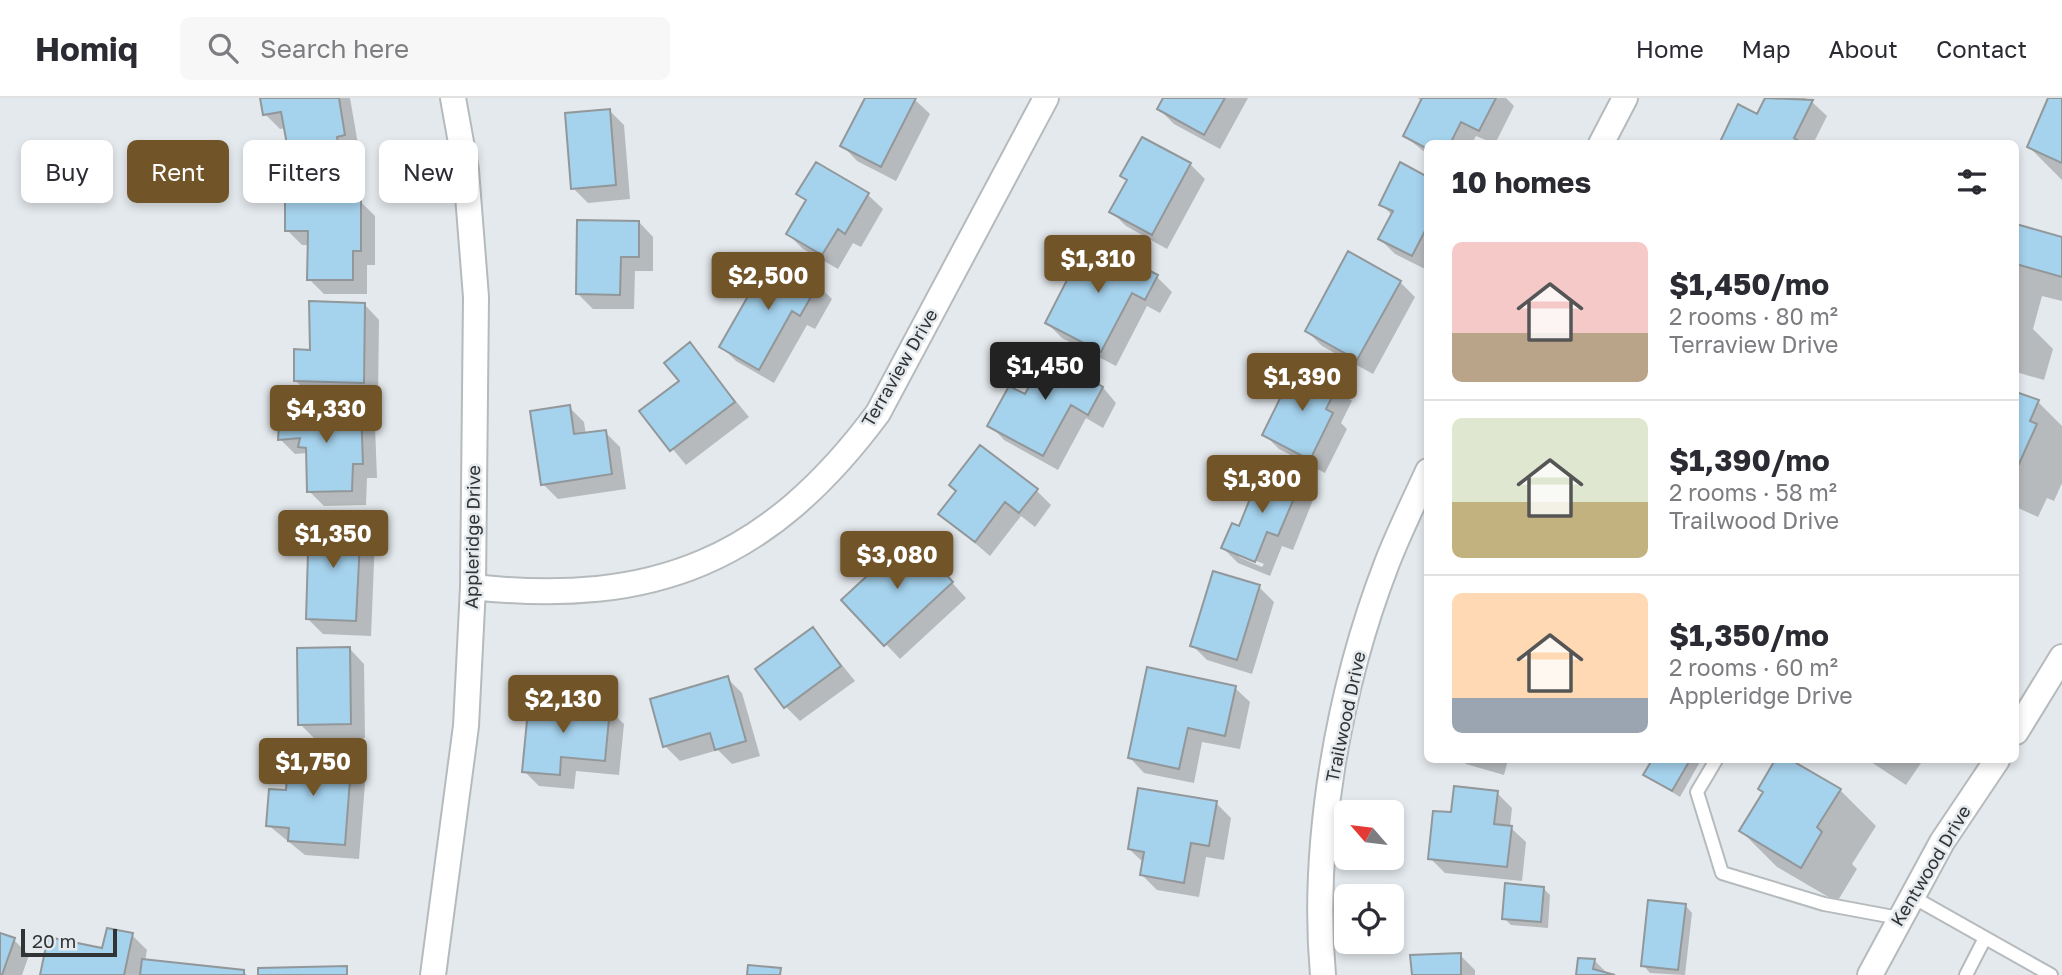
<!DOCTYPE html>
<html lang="en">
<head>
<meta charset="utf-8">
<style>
	:root { --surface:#fff; --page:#f7f7f7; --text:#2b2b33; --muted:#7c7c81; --line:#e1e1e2; --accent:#715427 }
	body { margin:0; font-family:"Golos Text",sans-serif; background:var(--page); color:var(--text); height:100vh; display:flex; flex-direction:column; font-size:26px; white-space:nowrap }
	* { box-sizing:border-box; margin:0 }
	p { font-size:23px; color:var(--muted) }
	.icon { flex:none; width:38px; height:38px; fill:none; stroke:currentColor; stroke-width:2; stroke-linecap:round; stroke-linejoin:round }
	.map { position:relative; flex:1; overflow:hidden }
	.side { position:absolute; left:1424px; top:42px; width:595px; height:623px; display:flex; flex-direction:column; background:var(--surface); border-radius:10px; box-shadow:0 4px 10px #0003 }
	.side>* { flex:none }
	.top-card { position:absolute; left:21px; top:42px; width:665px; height:63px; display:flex; gap:14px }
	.needle { width:46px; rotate:298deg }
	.tools { position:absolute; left:1334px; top:702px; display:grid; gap:14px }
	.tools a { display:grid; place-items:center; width:70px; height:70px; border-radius:10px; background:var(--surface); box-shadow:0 4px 10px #0003; font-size:35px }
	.scale { position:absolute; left:21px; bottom:18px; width:96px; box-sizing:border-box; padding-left:7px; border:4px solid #313334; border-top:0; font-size:19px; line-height:24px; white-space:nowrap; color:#313334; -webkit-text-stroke:5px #e4e9ed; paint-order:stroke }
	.price { position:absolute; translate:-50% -60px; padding:0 16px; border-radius:7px; background:var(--accent); color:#fff; font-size:23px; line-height:46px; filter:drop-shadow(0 2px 4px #0008) }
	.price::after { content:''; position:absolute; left:50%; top:42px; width:21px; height:16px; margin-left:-10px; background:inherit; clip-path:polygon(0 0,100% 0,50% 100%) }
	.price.current { background:#222; color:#fff }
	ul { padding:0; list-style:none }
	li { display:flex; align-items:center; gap:21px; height:175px; padding:0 28px }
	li+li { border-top:2px solid var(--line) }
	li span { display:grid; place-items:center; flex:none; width:196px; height:140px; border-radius:10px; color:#555 }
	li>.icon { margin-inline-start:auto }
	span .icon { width:84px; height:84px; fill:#fffc; stroke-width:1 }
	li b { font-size:30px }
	h2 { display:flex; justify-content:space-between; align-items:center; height:84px; padding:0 28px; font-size:30px }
	.pill { padding:0 24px; border-radius:10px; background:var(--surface); box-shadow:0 4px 10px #0003; font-size:24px; line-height:63px }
	.pill.current { background:var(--accent); color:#fff }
	header { display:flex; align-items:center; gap:42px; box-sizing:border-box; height:98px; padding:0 35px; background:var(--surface); border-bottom:2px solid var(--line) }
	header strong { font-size:33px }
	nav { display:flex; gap:38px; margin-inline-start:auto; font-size:24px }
	.search { width:490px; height:63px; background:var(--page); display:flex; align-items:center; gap:18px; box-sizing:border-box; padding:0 24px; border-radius:10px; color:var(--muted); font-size:26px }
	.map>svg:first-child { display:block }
	.shadow { fill:#0003; fill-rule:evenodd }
	.building { fill:#a5d2ed; stroke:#92979a; stroke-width:2 }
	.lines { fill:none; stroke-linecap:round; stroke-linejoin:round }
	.lane-casing { stroke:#b5babd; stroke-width:16 }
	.street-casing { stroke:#b5babd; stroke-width:28 }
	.lane { stroke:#fff; stroke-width:12 }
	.street { stroke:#fff; stroke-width:24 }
	.labels { text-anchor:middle; stroke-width:5; stroke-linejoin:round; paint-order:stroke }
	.street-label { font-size:18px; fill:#313334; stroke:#e4e9ed }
</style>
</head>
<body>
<header>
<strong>Homiq</strong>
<div class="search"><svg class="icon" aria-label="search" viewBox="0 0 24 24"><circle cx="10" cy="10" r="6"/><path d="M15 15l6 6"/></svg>Search here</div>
<nav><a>Home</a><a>Map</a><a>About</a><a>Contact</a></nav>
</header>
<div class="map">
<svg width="2062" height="877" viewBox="0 0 2062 877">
	<rect width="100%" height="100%" fill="#e4e9ed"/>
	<!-- shadow -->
	<path class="shadow" d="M 262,0 L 350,0 L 359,52 L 351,53 L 357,90 L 310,98 L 296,83 L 286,30 L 280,31 L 265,16 Z
		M 867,0 L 913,0 L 930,16 L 896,83 L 857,63 L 843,48 Z
		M 1165,0 L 1248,0 L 1220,51 L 1174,26 L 1159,11 Z
		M 1418,0 L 1506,0 L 1514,8 L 1495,46 L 1476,38 L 1472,46 L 1428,46 L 1428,57 L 1405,38 L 1422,4 Z
		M 1767,0 L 1805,0 L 1812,4 L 1827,18 L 1813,46 L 1721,46 L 1758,18 Z
		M 2050,0 L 2062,0 L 2062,82 L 2029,49 Z
		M 609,12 L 624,27 L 630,101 L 588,105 L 573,90 Z
		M 816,66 L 868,97 L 883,111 L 861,149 L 853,145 L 838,171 L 803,151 L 788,136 L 807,104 L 799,96 Z
		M 1190,66 L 1205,81 L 1167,151 L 1126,128 L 1112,114 L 1128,84 L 1122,78 Z
		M 1428,81 L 1428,170 L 1427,172 L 1395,156 L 1380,141 L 1392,117 L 1381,106 Z
		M 360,103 L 375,118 L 375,167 L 367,167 L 367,196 L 324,196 L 309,181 L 309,147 L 302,147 L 287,132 Z
		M 639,124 L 653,139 L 653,173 L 635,173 L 634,211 L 593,211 L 578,196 Z
		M 2016,129 L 2062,141 L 2062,203 L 2042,198 L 2033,231 L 2053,251 L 2044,282 L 2016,274 Z
		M 1089,143 L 1157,179 L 1172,194 L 1160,215 L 1147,208 L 1116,268 L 1062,240 L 1047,225 Z
		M 1400,184 L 1415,199 L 1373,276 L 1322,248 L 1307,233 Z
		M 817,186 L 832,201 L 815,231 L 807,227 L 774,285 L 736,263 L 721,248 Z
		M 365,207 L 379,222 L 378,299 L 310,297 L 295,282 Z
		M 690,247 L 749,319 L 686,367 L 642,314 L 681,284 Z
		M 1090,274 L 1116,305 L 1103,330 L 1086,320 L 1058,372 L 1004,342 L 990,327 L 1026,298 Z
		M 1337,289 L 1352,303 L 1341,325 L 1347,331 L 1325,375 L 1279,351 L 1264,336 Z
		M 2016,295 L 2038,304 L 2062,328 L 2062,385 L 2054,403 L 2047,400 L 2038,419 L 2016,409 Z
		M 569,309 L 584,324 L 586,337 L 605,334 L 620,349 L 626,391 L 558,401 L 543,386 Z
		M 360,313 L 375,328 L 377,380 L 367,380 L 366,407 L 324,408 L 309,393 L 307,355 L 295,356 L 280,341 Z
		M 1299,387 L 1313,402 L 1293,452 L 1282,448 L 1270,478 L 1238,465 L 1223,450 L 1240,431 ZM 1239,456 L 1264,466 L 1262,469 L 1239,459 Z
		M 1036,392 L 1051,407 L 1035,429 L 1021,418 L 990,458 L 941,416 Z
		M 361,425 L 375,440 L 371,538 L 323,536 L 308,521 Z
		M 925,455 L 966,500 L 900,561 L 844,502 Z
		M 1259,489 L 1274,504 L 1252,576 L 1207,562 L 1192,547 Z
		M 813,531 L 855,583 L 800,623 L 786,609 Z
		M 350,551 L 364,566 L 365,640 L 315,641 L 300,626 Z
		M 727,580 L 742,595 L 760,658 L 732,666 L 718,652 L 680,663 L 665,648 Z
		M 1235,590 L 1250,604 L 1240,651 L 1202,644 L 1194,685 L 1144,675 L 1130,660 Z
		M 609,611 L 624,626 L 619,677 L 576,673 L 574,691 L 539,688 L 524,673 Z
		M 351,658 L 366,673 L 359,761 L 305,757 L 268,727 L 287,694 Z
		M 1462,662 L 1508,662 L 1504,677 L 1466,666 Z
		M 1654,662 L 1701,662 L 1680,699 L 1645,677 Z
		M 1777,662 L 1788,662 L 1840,692 L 1876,728 L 1852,766 L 1857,771 L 1837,804 L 1777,769 L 1741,733 L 1764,695 L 1760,691 Z
		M 1868,662 L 1923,662 L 1906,687 Z
		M 1497,695 L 1512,710 L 1510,729 L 1526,744 L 1522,783 L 1445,775 L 1430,760 L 1452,716 Z
		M 1216,705 L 1231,720 L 1224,762 L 1206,759 L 1199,799 L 1157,792 L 1142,777 L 1144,765 L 1129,751 Z
		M 1543,790 L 1550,797 L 1548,830 L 1511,827 L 1504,820 Z
		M 1685,807 L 1692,815 L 1685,877 L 1650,875 L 1643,867 Z
		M 0,837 L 14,842 L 29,857 L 22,877 L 0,877 Z
		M 132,837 L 147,852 L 145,863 L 244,874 L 247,877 L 42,877 Z
		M 1460,857 L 1475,872 L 1475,877 L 1414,877 Z
		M 1580,862 L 1595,863 L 1607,875 L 1578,877 Z"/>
	<!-- building -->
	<path class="building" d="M 260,0 L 339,0 L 345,37 L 337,39 L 343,75 L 294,84 L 281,14 L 263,17 Z
		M 865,0 L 916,0 L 881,69 L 840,48 Z
		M 1163,0 L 1225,0 L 1204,37 L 1157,11 Z
		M 1422,0 L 1496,0 L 1479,33 L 1461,24 L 1450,46 L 1428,46 L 1428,51 L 1403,38 Z
		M 1765,0 L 1813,2 L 1794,40 L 1804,46 L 1719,46 L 1738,6 L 1757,16 Z
		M 2048,0 L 2062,0 L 2062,65 L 2027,49 Z
		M 610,11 L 616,87 L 571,91 L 565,15 Z
		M 1142,39 L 1191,65 L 1152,137 L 1109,114 L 1127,82 L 1120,78 Z
		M 816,64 L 869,95 L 845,136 L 838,131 L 822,157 L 786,136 L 806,102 L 796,96 Z
		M 1400,64 L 1428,79 L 1428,127 L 1412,158 L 1378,141 L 1393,113 L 1379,107 Z
		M 285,101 L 361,101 L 361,153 L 353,153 L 353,182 L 307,182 L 308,133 L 285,133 Z
		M 577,122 L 639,123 L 639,159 L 621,159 L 620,197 L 576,196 Z
		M 2016,126 L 2062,139 L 2062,179 L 2016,166 Z
		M 1088,141 L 1158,177 L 1145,202 L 1132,195 L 1101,254 L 1045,225 Z
		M 1348,153 L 1401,183 L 1357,262 L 1305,233 Z
		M 771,158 L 819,185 L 800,218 L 792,213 L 759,272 L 719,249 Z
		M 309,203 L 365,205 L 364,285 L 294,283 L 294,251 L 310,252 Z
		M 690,244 L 735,304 L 670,353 L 639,313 L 679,283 L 664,265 Z
		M 1050,250 L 1091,272 L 1087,280 L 1103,289 L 1088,317 L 1071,307 L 1043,358 L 987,328 L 1009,288 L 1025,296 Z
		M 1297,266 L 1338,287 L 1326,311 L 1333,315 L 1310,362 L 1262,337 Z
		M 2016,294 L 2039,302 L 2030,323 L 2037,326 L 2018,368 Z
		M 570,307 L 574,336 L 606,332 L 612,376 L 541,387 L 530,313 Z
		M 361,311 L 363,366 L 353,366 L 352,393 L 307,394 L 306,350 L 298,349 L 300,340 L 278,342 L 280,313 Z
		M 980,347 L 1038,391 L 1019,415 L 1005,404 L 975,444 L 938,416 L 956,393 L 949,387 Z
		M 1262,371 L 1300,386 L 1278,438 L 1267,434 L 1255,464 L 1221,450 L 1232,425 L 1239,428 Z
		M 309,421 L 361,423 L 356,523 L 306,521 Z
		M 910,438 L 953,484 L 884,548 L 841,502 Z
		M 1213,473 L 1260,487 L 1237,562 L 1190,548 Z
		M 813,529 L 841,568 L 784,610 L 755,571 Z
		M 350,549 L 351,626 L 298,627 L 297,550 Z
		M 1147,569 L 1236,588 L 1225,638 L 1188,630 L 1179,671 L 1128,660 Z
		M 728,578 L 746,643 L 715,652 L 710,635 L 663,649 L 650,601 Z
		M 529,602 L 610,610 L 605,663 L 561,659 L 560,677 L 522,674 Z
		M 289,651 L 352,656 L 345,747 L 288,743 L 289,730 L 266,728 L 269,691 L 286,692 Z
		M 1652,662 L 1690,662 L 1672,693 L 1643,677 Z
		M 1775,662 L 1791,662 L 1841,691 L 1817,729 L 1822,734 L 1801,770 L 1739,733 L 1763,694 L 1758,691 Z
		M 1454,688 L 1498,693 L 1494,726 L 1512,728 L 1507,769 L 1428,761 L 1433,713 L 1451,714 Z
		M 1138,690 L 1217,703 L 1209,748 L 1191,745 L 1184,785 L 1140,777 L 1144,754 L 1128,751 Z
		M 1505,785 L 1544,789 L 1541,824 L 1502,821 Z
		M 1648,802 L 1686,806 L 1678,872 L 1641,868 Z
		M 107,830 L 133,835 L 124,877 L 40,877 L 48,839 L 102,850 Z
		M 0,835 L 15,840 L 2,877 L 0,877 Z
		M 1461,855 L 1461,877 L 1412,877 L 1410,857 Z
		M 1578,860 L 1595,861 L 1593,871 L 1615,877 L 1576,877 Z
		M 142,861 L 244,872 L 244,877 L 140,877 Z
		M 748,867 L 781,870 L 780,877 L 747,877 Z
		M 347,868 L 347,877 L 258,877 L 258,870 Z"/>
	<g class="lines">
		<defs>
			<path id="lane" d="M 1716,662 L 1697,694 L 1722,775 L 1824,806 L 1899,820
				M 1911,798 L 2051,877
				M 1966,877 L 1985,840"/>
			<path id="street" d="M 1601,46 L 1625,0
				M 473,489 C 654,509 769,462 878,315 L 1046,0
				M 2016,634 L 2062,559
				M 433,877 L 466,628 L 473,489 L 476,199 L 466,72 L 453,0
				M 1323,877 C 1311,744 1339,589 1387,465 C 1399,434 1414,404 1428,373
				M 1870,877 L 1942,744 L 1997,662"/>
		</defs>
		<!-- lane casing -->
		<use href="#lane" class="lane-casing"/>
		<!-- street casing -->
		<use href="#street" class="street-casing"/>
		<!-- lane -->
		<use href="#lane" class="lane"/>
		<!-- street -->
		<use href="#street" class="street"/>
	</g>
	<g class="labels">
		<!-- street labels -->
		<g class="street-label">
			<text transform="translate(900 270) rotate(-60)" y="6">Terraview Drive</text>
			<text transform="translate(473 439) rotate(-89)" y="6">Appleridge Drive</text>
			<text transform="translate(1346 619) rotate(-78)" y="6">Trailwood Drive</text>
			<text transform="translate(1931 768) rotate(-59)" y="6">Kentwood Drive</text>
		</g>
	</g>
</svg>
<div class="tools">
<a><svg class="needle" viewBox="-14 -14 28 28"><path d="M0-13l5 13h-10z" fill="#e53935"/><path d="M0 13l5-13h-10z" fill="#7c7c81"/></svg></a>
<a><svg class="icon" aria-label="locate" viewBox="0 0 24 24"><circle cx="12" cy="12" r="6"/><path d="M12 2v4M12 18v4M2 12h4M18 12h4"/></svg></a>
</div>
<div class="scale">20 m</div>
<b class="price" style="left:1098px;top:197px">$1,310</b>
<b class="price" style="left:768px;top:214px">$2,500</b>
<b class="price current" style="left:1045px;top:304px">$1,450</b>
<b class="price" style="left:1302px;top:315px">$1,390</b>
<b class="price" style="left:326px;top:347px">$4,330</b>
<b class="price" style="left:1262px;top:417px">$1,300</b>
<b class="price" style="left:333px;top:472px">$1,350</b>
<b class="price" style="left:897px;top:493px">$3,080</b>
<b class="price" style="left:563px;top:637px">$2,130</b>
<b class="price" style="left:313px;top:700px">$1,750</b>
<div class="top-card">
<a class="pill">Buy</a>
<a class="pill current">Rent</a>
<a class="pill">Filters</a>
<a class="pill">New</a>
</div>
<section class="side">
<h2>10 homes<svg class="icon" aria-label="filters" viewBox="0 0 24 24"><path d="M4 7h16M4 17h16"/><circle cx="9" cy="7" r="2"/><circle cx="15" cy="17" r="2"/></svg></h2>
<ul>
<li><span style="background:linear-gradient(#f6c9c9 65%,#b9a48a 0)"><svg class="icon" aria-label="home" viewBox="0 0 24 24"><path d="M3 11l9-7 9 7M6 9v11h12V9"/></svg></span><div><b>$1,450/mo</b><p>2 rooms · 80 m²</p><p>Terraview Drive</p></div></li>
<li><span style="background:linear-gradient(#dfe7d0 60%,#c2b280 0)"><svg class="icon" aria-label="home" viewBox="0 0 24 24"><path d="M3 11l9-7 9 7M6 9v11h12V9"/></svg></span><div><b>$1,390/mo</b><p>2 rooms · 58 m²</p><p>Trailwood Drive</p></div></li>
<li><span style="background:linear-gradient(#ffd9b3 75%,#9aa5b1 0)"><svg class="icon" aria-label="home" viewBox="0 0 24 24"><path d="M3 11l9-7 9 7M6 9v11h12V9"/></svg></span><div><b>$1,350/mo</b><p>2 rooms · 60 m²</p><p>Appleridge Drive</p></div></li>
</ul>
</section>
</div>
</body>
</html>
